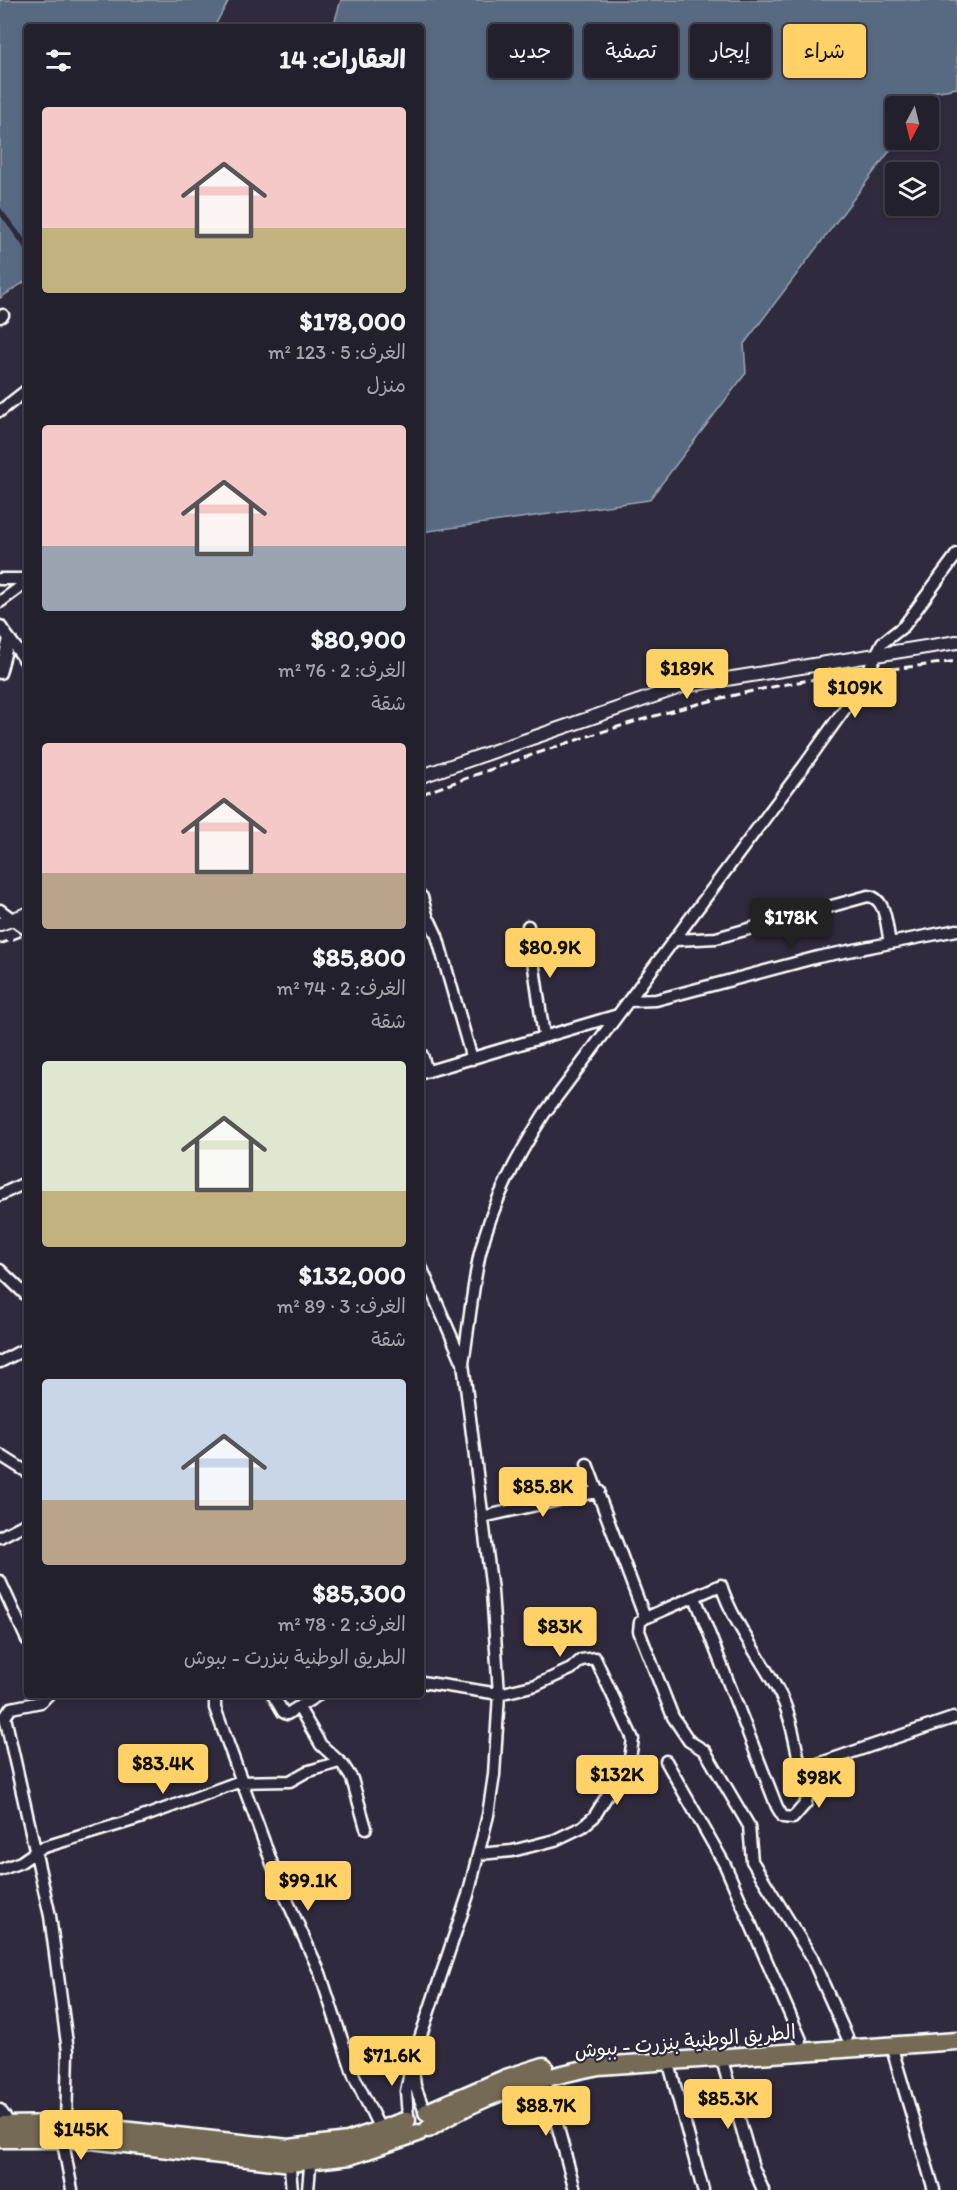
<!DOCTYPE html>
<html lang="ar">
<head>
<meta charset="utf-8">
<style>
	:root { --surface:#23202e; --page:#2f2d3a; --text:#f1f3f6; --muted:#a3a3aa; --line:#403e4a; --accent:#ffd166 }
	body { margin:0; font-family:Itim,"Playpen Sans Arabic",sans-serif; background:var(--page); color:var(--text); direction:rtl; height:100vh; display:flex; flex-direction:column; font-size:22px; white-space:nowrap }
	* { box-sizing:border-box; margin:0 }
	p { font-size:20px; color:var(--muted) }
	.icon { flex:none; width:33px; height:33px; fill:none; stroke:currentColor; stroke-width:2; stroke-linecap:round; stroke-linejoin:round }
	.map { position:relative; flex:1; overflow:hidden; direction:ltr }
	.details { position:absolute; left:24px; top:24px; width:400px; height:1674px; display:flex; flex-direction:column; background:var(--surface); border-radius:6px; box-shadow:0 3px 9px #0003,0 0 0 2px var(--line); direction:rtl }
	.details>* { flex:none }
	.banner { position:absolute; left:442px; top:24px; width:424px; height:54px; direction:rtl; display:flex; gap:12px }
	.needle { width:39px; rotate:187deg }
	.fabs { position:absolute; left:885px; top:96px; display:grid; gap:12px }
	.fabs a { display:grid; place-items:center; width:54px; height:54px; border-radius:6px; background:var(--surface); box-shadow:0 3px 9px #0003,0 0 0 2px var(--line); font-size:30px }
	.price { position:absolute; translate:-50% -51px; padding:0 14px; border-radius:6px; background:var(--accent); color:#111; font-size:20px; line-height:39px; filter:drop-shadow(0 2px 3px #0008) }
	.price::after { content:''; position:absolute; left:50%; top:36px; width:18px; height:14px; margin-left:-9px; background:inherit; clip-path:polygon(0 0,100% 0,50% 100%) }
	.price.active { background:#222; color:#fff }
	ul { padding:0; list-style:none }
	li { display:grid; align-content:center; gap:12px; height:318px; padding:0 18px }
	li span { display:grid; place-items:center; height:186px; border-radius:6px; color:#555 }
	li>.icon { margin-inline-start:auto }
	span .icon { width:108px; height:108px; fill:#fffc; stroke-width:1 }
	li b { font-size:26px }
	h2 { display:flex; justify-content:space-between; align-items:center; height:72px; padding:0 18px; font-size:26px }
	.tag { padding:0 21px; border-radius:6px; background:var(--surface); box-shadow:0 3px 9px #0003,0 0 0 2px var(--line); font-size:21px; line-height:54px }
	.tag.active { background:var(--accent); color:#111 }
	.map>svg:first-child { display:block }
	.water { fill:#596a81; stroke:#9ba6b3; stroke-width:1.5 }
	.pier { fill:#2f2a3d }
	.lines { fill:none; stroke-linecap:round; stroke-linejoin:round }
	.minor-casing { stroke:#fff; stroke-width:15 }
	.tertiary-casing { stroke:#fff; stroke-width:16 }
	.primary-casing { stroke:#fff; stroke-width:21 }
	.minor { stroke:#2f2a3d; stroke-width:10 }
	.tertiary { stroke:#2f2a3d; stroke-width:12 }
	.primary { stroke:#746b55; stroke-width:16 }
	.rail { stroke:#fff; stroke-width:3; stroke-dasharray:9 4.5; stroke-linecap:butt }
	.labels { text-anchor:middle; stroke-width:4.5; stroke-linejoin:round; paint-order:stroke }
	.street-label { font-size:20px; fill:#fff; stroke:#2f2a3d }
</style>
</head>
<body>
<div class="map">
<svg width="957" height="2190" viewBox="0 0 957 2190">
	<rect width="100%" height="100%" fill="#2f2a3d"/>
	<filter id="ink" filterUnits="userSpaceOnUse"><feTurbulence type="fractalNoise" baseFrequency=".0167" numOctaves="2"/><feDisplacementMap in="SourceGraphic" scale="12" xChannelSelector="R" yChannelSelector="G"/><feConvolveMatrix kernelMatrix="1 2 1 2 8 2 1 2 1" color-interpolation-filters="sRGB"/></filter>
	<g filter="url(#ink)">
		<!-- water -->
		<path class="water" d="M 0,0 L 229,0 L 214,27 L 27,27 L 27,280 L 0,298 Z
			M 341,0 L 957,0 L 957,88 L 933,92 L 922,106 L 896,106 L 896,140 L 898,140 L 744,344 L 746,373 L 649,500 L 422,532 L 422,27 L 333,27 Z"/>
		<!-- pier -->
		<path class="pier" d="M 0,207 L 27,242 L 27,252 L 0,215 Z"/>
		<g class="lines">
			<defs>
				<path id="minor" d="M 0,317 L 3,315
					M 0,411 L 27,390
					M 0,579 L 27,579
					M 0,602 L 27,582
					M 0,626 L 27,663
					M 0,673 L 9,639
					M 422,897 L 428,919
					M 0,910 L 27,930
					M 422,919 L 430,921 L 437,936 L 472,1059
					M 528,926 L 544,1036
					M 676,940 L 716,938 L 868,896 C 887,898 886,927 890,942
					M 629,1001 L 656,1000 L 818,957 L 957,930
					M 422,1055 L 427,1071
					M 422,1073 L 618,1015
					M 0,1195 L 27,1182
					M 0,1270 L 27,1296
					M 0,1362 L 27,1348
					M 463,1363 C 469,1327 472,1289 480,1253 C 492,1203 517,1157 544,1114 L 804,766 L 861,686 L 882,643 L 904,626 L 957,554
					M 0,1455 L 27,1472
					M 587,1464 L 645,1618
					M 482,1517 L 599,1491
					M 0,1537 L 27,1523
					M 0,1581 L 27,1640
					M 695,1597 L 777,1807 L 783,1817 L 793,1818 L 806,1803 L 807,1796 C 799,1768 794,1723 782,1698 C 763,1660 734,1626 721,1585 L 645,1618 L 640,1622 L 639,1631 L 673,1717 L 689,1741 L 705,1751 L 749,1826 L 752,1861 L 812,1958 L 847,2037
					M 422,1682 L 499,1694 L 536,1685 L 571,1669 L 581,1660 L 595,1658 L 633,1739 L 630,1758 L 594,1817 L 582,1827 L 555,1840 L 512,1851 L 479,1854
					M 48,1695 L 41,1702 L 11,1708 L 5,1717 L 50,1916 L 68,2051 L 66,2124
					M 215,1695 L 215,1708 L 278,1880 L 320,1973 L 354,2076 L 381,2131
					M 273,1695 L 283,1712 L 287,1714 L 318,1695
					M 299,1708 L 321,1745 L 343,1765 L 352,1779 L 366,1828
					M 666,1761 L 725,1865 L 801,2040
					M 800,1770 L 953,1718
					M 0,1870 L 21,1862 L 41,1848 L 140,1818 L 238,1782 L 290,1781 L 306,1772 L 339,1762
					M 891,2045 L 934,2190
					M 721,2057 L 753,2167 L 763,2190
					M 668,2060 L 703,2190
					M 413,2069 L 415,2086 L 424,2110
					M 544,2077 L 575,2190
					M 0,2110 L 10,2124
					M 408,2117 L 406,2091 L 413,2059 L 468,1895 L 488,1815 L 494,1775 L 499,1694 L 492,1591 L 463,1363 L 422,1269
					M 62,2137 L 72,2190
					M 289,2158 L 292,2190
					M 308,2190 L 311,2155"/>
				<path id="tertiary" d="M 422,776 L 683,686 L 957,642
					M 0,924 L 27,914"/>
				<path id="primary" d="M 427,2112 L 506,2078 L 544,2066
					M 0,2125 L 66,2124 L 289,2148 L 348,2141 L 407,2120
					M 428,2129 C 480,2094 539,2078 599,2066 L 957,2041
					M 0,2139 L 82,2139 L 290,2163 L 350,2156 L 418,2133"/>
			</defs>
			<!-- minor casing -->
			<use href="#minor" class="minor-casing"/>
			<!-- tertiary casing -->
			<use href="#tertiary" class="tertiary-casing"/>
			<!-- primary casing -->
			<use href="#primary" class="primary-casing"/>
			<!-- minor -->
			<use href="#minor" class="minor"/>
			<!-- tertiary -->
			<use href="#tertiary" class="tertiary"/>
			<!-- primary -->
			<use href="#primary" class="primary"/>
			<!-- rail -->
			<path class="rail" d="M 422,794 C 539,752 655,710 777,686 C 836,674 898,669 957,661
				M 0,944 L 27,934"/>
		</g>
	</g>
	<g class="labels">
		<!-- street labels -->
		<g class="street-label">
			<text transform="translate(685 2041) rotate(-5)" y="7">الطريق الوطنية بنزرت - ببوش</text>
		</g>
	</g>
</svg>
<div class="fabs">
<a><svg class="needle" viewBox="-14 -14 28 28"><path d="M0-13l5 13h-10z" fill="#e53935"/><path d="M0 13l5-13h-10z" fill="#a3a3aa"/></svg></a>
<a><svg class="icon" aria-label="layers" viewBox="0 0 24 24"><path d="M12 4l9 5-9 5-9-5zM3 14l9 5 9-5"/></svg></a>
</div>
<b class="price" style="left:687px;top:700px">$189K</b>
<b class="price" style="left:855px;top:719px">$109K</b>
<b class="price active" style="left:791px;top:949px">$178K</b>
<b class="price" style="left:550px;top:979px">$80.9K</b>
<b class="price" style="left:543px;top:1518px">$85.8K</b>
<b class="price" style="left:560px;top:1658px">$83K</b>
<b class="price" style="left:163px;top:1795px">$83.4K</b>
<b class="price" style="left:617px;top:1806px">$132K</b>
<b class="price" style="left:819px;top:1809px">$98K</b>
<b class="price" style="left:308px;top:1912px">$99.1K</b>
<b class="price" style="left:392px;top:2087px">$71.6K</b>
<b class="price" style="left:728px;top:2130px">$85.3K</b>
<b class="price" style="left:546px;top:2137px">$88.7K</b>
<b class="price" style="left:81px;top:2161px">$145K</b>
<div class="banner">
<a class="tag active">شراء</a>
<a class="tag">إيجار</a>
<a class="tag">تصفية</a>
<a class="tag">جديد</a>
</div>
<section class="details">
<h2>العقارات: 14<svg class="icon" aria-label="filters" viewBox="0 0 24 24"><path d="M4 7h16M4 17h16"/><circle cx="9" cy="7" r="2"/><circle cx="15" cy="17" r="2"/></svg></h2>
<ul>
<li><span style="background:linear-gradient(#f6c9c9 65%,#c2b280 0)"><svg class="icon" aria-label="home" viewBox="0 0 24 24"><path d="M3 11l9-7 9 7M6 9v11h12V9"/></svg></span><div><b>$178,000</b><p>الغرف: 5 · 123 m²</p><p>منزل</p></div></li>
<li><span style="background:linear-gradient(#f6c9c9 65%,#9aa5b1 0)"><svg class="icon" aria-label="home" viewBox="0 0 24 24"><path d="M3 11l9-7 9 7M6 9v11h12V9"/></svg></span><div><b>$80,900</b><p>الغرف: 2 · 76 m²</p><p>شقة</p></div></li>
<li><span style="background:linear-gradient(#f6c9c9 70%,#b9a48a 0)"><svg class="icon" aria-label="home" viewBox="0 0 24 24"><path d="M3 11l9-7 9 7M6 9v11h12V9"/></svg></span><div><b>$85,800</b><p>الغرف: 2 · 74 m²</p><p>شقة</p></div></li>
<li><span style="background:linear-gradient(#dfe7d0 70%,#c2b280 0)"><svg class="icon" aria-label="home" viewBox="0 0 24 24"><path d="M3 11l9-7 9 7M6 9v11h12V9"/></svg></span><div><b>$132,000</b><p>الغرف: 3 · 89 m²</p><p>شقة</p></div></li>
<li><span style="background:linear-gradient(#c9d6e8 65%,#b9a48a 0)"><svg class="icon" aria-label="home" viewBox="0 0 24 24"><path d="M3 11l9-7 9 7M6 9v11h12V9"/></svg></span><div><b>$85,300</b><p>الغرف: 2 · 78 m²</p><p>الطريق الوطنية بنزرت - ببوش</p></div></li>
</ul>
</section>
</div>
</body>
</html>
